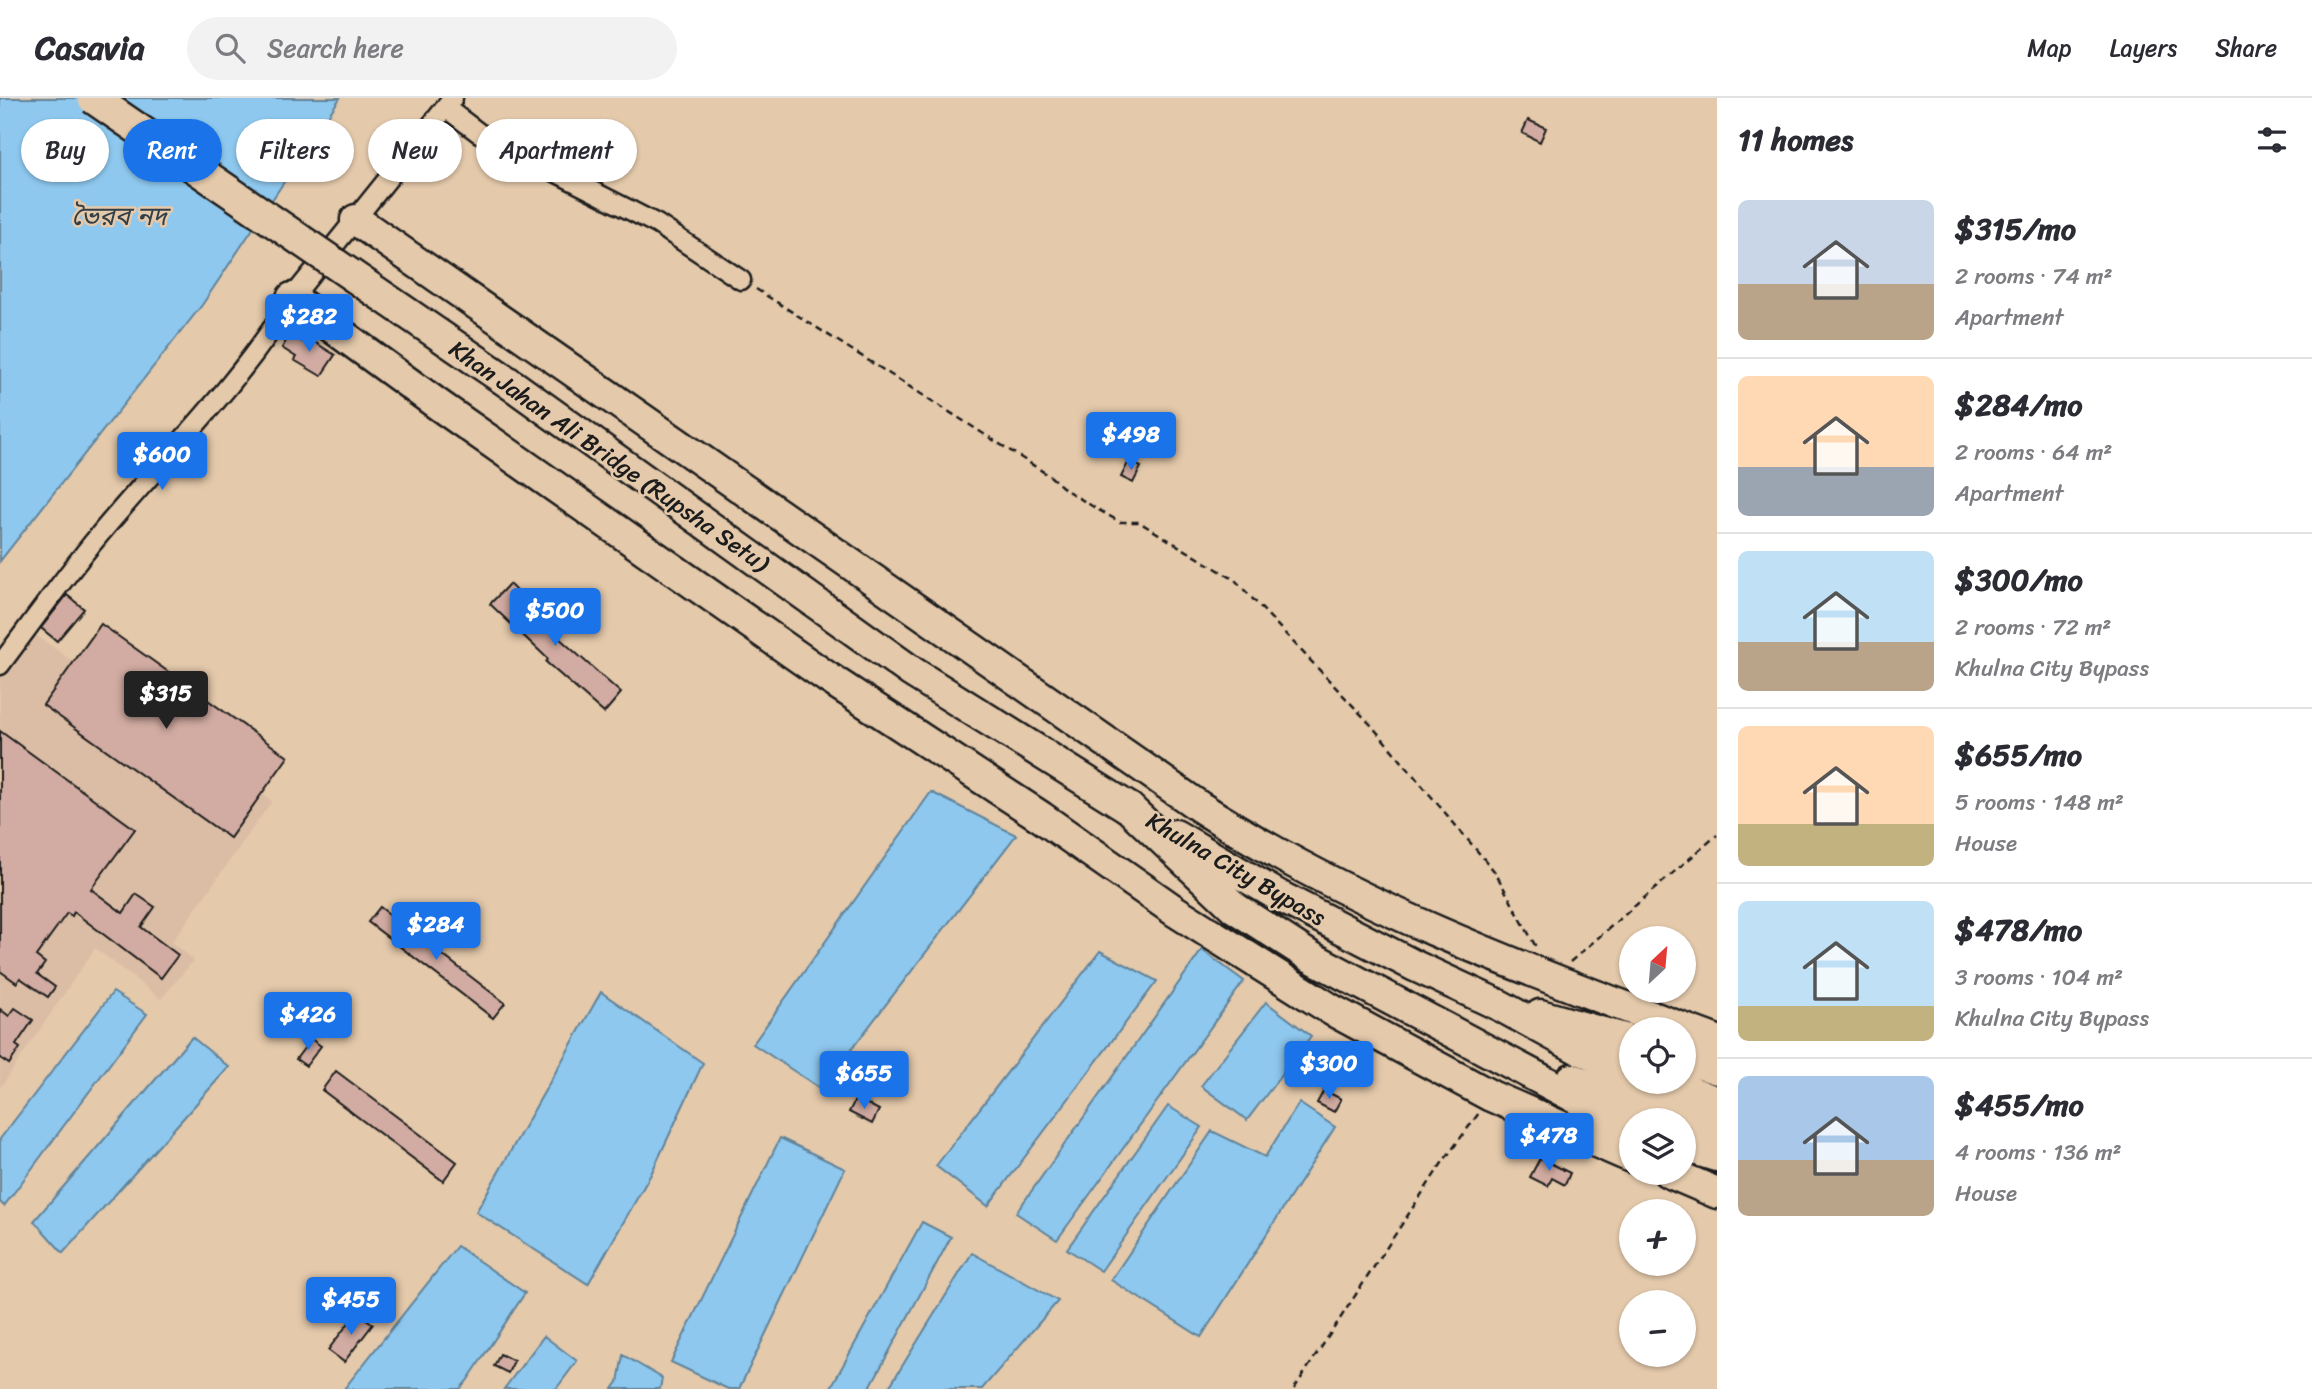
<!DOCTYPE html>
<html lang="en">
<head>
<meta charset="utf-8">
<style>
	:root { --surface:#fff; --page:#f2f2f3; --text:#2b2b33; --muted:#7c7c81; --line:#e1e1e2; --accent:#1a73e8 }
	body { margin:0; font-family:Sriracha,"Noto Sans Bengali",sans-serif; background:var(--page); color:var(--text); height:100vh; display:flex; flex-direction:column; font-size:26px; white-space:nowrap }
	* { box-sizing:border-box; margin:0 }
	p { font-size:23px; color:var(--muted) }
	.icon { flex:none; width:38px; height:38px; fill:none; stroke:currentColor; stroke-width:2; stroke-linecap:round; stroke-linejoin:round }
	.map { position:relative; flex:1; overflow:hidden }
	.sheet { display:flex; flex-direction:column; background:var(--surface); width:595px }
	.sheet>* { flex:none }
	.hud { position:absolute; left:21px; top:21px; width:665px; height:63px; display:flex; gap:14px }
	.needle { width:46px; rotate:26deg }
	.tools { position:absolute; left:1619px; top:828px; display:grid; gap:14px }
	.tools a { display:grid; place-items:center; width:77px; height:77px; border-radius:50%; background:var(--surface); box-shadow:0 2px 5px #0004; font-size:35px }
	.price { position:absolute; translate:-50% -60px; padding:0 16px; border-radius:7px; background:var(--accent); color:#fff; font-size:23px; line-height:46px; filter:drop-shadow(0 2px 4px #0008) }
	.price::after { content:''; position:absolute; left:50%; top:42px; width:21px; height:16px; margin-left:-10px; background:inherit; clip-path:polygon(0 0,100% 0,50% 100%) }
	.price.on { background:#222; color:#fff }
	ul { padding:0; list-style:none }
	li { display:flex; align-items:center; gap:21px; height:175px; padding:0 21px }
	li+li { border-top:2px solid var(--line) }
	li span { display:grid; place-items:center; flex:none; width:196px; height:140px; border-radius:10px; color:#555 }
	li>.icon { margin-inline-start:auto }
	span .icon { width:84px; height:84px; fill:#fffc; stroke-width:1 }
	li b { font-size:30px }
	h2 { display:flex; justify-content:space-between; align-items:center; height:84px; padding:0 21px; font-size:30px }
	.chip { padding:0 24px; border-radius:32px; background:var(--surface); box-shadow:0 2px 5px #0004; font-size:24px; line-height:63px }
	.chip.on { background:var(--accent); color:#fff }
	header { display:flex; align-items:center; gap:42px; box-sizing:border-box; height:98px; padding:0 35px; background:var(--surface); border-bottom:2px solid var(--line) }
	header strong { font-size:33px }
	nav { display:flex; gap:38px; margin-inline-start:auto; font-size:24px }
	.search { width:490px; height:63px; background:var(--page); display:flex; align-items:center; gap:18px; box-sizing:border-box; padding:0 24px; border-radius:38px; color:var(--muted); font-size:26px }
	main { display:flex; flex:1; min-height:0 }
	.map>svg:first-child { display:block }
	.built { fill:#dbbda5 }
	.water { fill:#8ec8ee; stroke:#60839a; stroke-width:2 }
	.building { fill:#d2aca2; stroke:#1c1c1c; stroke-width:2 }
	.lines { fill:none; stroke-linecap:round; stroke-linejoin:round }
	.minor-casing { stroke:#1c1c1c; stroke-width:23 }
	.trunk-casing { stroke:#1c1c1c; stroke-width:35 }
	.path { stroke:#1c1c1c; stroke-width:2.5; stroke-dasharray:7 5; stroke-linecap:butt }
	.minor { stroke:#e4c9ab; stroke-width:18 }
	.trunk { stroke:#e4c9ab; stroke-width:30 }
	.trunk-bridge-casing { stroke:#1c1c1c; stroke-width:35; stroke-linecap:butt }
	.trunk-bridge { stroke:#e4c9ab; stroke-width:30 }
	.labels { text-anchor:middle; stroke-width:5; stroke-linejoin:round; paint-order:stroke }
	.street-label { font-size:24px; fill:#1c1c1c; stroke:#e4c9ab }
	.water-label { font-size:26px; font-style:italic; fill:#333e46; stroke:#e4c9ab }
</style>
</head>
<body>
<header>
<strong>Casavia</strong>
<div class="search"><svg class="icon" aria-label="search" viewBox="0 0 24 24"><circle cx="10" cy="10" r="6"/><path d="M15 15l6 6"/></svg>Search here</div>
<nav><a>Map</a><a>Layers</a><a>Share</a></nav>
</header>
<main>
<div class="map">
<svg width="1717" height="1291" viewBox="0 0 1717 1291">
	<rect width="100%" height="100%" fill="#e4c9ab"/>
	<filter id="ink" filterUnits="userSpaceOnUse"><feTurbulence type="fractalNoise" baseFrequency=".0143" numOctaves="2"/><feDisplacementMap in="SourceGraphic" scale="14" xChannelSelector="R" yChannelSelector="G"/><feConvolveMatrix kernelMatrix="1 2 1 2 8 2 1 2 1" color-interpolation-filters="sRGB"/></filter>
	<g filter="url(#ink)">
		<!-- built -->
		<path class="built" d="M 34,536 L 272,703 L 172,844 L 194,862 L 161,901 L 95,850 L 0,990 L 0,579 Z"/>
		<!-- water -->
		<path class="water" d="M 0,0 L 340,0 L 202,207 L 0,463 Z
			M 931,694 L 1016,737 L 821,991 L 753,946 Z
			M 1202,852 L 1244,883 L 1057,1142 L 1016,1115 Z
			M 1100,853 L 1157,883 L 988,1108 L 936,1068 Z
			M 113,894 L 147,916 L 4,1108 L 0,1104 L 0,1041 Z
			M 601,894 L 703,965 L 651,1076 L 588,1186 L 476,1114 Z
			M 1266,904 L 1311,938 L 1247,1022 L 1201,988 Z
			M 192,939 L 229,969 L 63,1155 L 34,1123 Z
			M 1299,1005 L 1335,1029 L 1201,1239 L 1111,1182 L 1212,1033 L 1265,1059 Z
			M 1168,1008 L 1202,1029 L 1101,1173 L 1067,1151 Z
			M 780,1040 L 845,1071 L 739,1291 L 728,1291 L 671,1264 Z
			M 922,1124 L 951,1139 L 869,1291 L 830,1291 Z
			M 457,1148 L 525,1195 L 467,1283 L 460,1291 L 344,1291 Z
			M 972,1155 L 1058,1203 L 982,1291 L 888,1291 Z
			M 544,1238 L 577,1263 L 556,1291 L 504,1291 Z
			M 623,1257 L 662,1280 L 660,1291 L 613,1291 L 618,1284 Z"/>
		<!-- building -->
		<path class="building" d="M 1528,22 L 1546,30 L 1540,44 L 1522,35 Z
			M 290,236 L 305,245 L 308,240 L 335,257 L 321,278 L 294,262 L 296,259 L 282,250 Z
			M 1129,363 L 1141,369 L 1133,385 L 1121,379 Z
			M 509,486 L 562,535 L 558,539 L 621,595 L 604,615 L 546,564 L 548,561 L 490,506 Z
			M 67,497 L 84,511 L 57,543 L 41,530 Z
			M 101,526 L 288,659 L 230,740 L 43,607 Z
			M 0,633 L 135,731 L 91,791 L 123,815 L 136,796 L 155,809 L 141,829 L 178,857 L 161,880 L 74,814 L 72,818 L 67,815 L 36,858 L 45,865 L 37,876 L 55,889 L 48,899 L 20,880 L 17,885 L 0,873 Z
			M 380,809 L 505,905 L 493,920 L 368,824 Z
			M 15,910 L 33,922 L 16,947 L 20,950 L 9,966 L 0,960 L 0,911 L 9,918 Z
			M 311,941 L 321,948 L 306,968 L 296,961 Z
			M 336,973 L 457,1064 L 443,1083 L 322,992 Z
			M 1324,992 L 1341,1001 L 1334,1014 L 1317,1005 Z
			M 856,1000 L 879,1012 L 872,1026 L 849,1014 Z
			M 1540,1060 L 1570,1075 L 1565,1087 L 1552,1080 L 1548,1088 L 1530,1079 Z
			M 357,1214 L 373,1226 L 344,1264 L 328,1252 Z
			M 500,1256 L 514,1263 L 508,1275 L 494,1268 Z"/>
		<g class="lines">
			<defs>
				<path id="minor" d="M 446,10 L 479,35 L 657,126 L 741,182
					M 0,567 C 33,523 65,478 100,436 C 165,358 239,287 292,200 L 453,0"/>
				<path id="trunk" d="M 356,122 L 1200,709 C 1359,812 1540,877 1717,943
					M 292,200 L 440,308 L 827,579 L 1041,719 L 1175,813 L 1332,912 L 1491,998 L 1631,1059
					M 1129,710 L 1235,810 L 1311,859 L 1631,1029
					M 1175,737 L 1279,798 L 1415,868 L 1499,907 L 1579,951 L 1631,971
					M 1540,917 L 1631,943
					M 1684,960 L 1717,971
					M 1572,981 L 1717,1031
					M 1665,984 L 1717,1004
					M 1684,1048 L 1716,1058
					M 1668,1074 L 1717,1095"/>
			</defs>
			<!-- minor casing -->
			<use href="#minor" class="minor-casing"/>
			<!-- trunk casing -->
			<use href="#trunk" class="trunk-casing"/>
			<!-- path -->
			<path class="path" d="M 756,191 L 1050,378 L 1066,392 L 1092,408 L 1120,424 L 1139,424 L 1235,482 L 1371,627 L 1495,774 L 1536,849
				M 1570,864 L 1717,737
				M 1294,1291 L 1442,1065 L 1479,1015"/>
			<!-- minor -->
			<use href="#minor" class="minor"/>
			<!-- trunk -->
			<use href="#trunk" class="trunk"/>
			<defs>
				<path id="trunk-bridge" d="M 93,0 L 515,289 L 912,574 L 1129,710"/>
			</defs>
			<!-- trunk-bridge casing -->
			<use href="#trunk-bridge" class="trunk-bridge-casing"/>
			<!-- trunk-bridge -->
			<use href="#trunk-bridge" class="trunk-bridge"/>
		</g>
	</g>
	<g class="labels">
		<!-- street labels -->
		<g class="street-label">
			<text transform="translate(609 358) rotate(35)" y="8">Khan Jahan Ali Bridge (Rupsha Setu)</text>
			<text transform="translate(1236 771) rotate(30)" y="8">Khulna City Bypass</text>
		</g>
		<!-- water labels -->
		<g class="water-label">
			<text x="119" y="127">ভৈরব নদ</text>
		</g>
	</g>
</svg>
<div class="tools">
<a><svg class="needle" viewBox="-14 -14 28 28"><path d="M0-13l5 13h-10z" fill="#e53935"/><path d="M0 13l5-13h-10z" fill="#7c7c81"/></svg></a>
<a><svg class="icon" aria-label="locate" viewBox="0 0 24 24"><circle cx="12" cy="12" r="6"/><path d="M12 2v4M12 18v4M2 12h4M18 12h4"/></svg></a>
<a><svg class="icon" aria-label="layers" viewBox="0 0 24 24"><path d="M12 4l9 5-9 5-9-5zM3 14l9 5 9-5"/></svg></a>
<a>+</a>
<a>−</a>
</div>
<b class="price" style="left:309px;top:256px">$282</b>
<b class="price" style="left:1131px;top:374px">$498</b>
<b class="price" style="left:162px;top:394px">$600</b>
<b class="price" style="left:555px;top:550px">$500</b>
<b class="price on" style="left:166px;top:633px">$315</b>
<b class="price" style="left:436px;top:864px">$284</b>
<b class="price" style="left:308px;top:954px">$426</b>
<b class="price" style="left:1329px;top:1003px">$300</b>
<b class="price" style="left:864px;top:1013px">$655</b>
<b class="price" style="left:1549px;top:1075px">$478</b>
<b class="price" style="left:351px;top:1239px">$455</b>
<div class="hud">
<a class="chip">Buy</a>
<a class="chip on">Rent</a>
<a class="chip">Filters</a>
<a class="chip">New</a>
<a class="chip">Apartment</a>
</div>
</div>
<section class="sheet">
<h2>11 homes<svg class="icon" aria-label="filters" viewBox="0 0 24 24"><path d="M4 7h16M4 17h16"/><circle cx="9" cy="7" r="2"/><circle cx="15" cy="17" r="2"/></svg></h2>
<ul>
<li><span style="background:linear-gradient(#c9d6e8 60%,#b9a48a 0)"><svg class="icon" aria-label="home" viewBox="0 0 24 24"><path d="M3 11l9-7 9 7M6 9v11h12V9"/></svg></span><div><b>$315/mo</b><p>2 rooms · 74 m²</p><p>Apartment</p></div></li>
<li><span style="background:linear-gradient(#ffd9b3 65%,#9aa5b1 0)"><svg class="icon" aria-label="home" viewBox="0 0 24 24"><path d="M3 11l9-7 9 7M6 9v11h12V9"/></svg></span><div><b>$284/mo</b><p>2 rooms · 64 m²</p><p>Apartment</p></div></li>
<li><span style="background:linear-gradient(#bfe0f5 65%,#b9a48a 0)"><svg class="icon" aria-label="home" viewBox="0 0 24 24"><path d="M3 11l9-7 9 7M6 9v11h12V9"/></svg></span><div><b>$300/mo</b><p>2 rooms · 72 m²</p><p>Khulna City Bypass</p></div></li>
<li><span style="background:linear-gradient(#ffd9b3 70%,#c2b280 0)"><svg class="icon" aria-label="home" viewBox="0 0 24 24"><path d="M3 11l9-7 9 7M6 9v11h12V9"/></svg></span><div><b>$655/mo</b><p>5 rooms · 148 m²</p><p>House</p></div></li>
<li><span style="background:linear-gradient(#bfe0f5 75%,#c2b280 0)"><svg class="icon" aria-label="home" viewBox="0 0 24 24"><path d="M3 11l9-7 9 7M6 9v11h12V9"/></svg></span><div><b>$478/mo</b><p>3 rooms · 104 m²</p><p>Khulna City Bypass</p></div></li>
<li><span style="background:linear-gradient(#a9c7e8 60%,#b9a48a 0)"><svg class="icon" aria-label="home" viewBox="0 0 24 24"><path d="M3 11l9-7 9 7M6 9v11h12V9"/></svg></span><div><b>$455/mo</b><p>4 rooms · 136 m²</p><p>House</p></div></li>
</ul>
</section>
</main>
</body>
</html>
